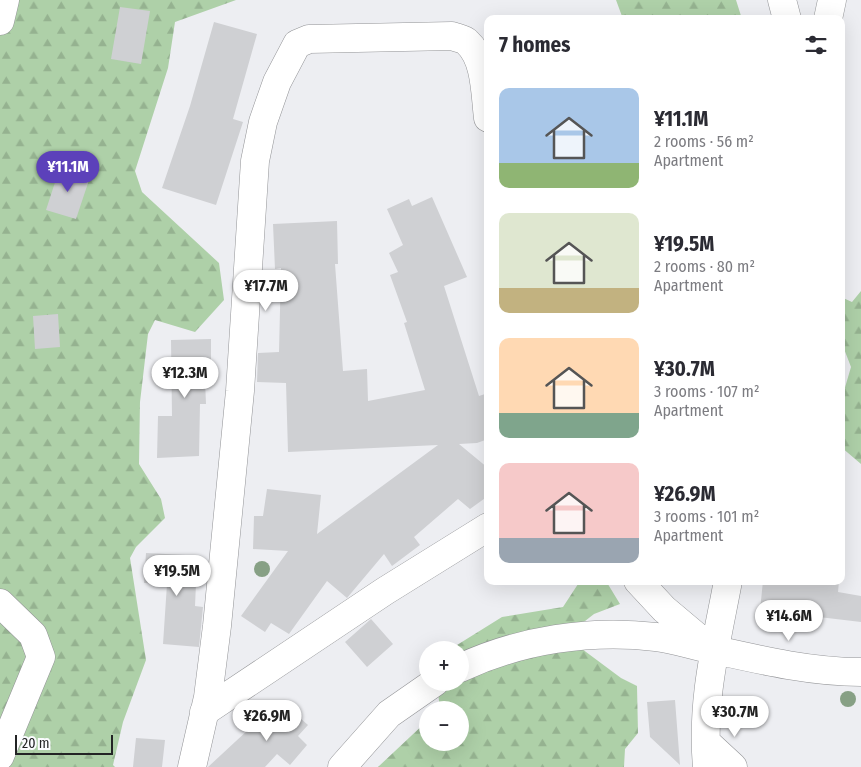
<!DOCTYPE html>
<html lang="en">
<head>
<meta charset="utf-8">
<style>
	:root { --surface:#fff; --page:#f2f2f3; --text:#2b2b33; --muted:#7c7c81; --accent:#5c41ba }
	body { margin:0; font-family:"Fira Sans Condensed",sans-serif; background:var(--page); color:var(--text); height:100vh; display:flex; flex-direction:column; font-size:19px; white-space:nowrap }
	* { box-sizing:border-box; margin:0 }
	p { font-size:16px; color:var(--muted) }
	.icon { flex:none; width:28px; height:28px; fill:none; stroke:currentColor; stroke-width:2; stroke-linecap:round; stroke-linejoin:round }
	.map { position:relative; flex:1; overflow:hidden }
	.drawer { position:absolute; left:484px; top:15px; width:361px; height:570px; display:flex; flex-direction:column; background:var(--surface); border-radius:10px; box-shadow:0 5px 20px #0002 }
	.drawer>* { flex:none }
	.tools { position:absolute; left:419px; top:641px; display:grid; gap:10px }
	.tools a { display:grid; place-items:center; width:50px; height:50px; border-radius:50%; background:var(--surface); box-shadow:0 5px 20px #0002; font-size:25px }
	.scale { position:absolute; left:15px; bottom:12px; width:98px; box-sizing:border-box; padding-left:5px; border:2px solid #232425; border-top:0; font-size:14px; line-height:18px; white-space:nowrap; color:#232425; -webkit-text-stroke:4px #fbfcff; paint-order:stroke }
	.price { position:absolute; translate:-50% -42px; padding:0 11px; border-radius:18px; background:#fff; color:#222; font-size:16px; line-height:32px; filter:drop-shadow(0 1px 2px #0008) }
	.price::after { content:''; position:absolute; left:50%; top:30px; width:15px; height:11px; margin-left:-8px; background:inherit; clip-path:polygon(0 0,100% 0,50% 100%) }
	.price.on { background:var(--accent); color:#fff }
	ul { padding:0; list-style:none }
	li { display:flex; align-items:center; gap:15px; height:125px; padding:0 15px }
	li span { display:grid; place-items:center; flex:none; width:140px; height:100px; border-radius:10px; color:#555 }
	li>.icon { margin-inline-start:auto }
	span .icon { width:60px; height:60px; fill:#fffc; stroke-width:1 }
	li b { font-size:21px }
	h2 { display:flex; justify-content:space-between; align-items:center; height:60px; padding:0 15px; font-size:21px }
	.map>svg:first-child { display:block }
	.forest { fill:url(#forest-firs) }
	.building { fill:#cfd0d3 }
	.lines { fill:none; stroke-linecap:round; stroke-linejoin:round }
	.minor-casing { stroke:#939497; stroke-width:29 }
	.minor { stroke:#fff; stroke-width:28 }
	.tree { fill:#87a085 }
</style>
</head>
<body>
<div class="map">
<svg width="861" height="767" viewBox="0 0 861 767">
	<defs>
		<pattern id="forest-firs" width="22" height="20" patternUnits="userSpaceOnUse" patternTransform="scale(1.25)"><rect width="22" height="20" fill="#aed0a8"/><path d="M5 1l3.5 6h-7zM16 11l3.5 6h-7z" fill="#95b290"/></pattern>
	</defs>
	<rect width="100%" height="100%" fill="#edeef2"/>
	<!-- forest -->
	<path class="forest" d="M 0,0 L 236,0 L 175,22 L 168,68 L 135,171 L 142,192 L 219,263 L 224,300 L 195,332 L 155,320 L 148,334 L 140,402 L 139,464 L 161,499 L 165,518 L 136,547 L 130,558 L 146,660 L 123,722 L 113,765 L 115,767 L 0,767 Z
		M 616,0 L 736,0 L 742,19 L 623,19 Z
		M 861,291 L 861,464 L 841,447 L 841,401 L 851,367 L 841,341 L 841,297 L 852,302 Z
		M 580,581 L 606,581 L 620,604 L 594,614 L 580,625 L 578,646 L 621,678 L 637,686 L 638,733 L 625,749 L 624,767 L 378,767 L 427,721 L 428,742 L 460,742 L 460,710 L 440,710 L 437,683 L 460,682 L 460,650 L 449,650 L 502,617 L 563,607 Z"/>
	<!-- building -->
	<path class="building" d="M 120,7 L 150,11 L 141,64 L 111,59 Z
		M 214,22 L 257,34 L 233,119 L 243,122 L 216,205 L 162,188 L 190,106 Z
		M 60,167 L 90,177 L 76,219 L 46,210 Z
		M 432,197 L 467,277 L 444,286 L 479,396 L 488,393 L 488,439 L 477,443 L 459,444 L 488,468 L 488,496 L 470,509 L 458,499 L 414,537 L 420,545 L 392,566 L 384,554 L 347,598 L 327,581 L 289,634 L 271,623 L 265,632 L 241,616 L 288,551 L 253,549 L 254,516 L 263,516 L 267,489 L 321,495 L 317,534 L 438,445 L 288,452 L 286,383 L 257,382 L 258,353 L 279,352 L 281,268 L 275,269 L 273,224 L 337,221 L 338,264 L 335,264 L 343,371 L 367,369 L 368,401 L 425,390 L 404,323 L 407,322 L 390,275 L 398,272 L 389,253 L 403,245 L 387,209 L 409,199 L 412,206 Z
		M 58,314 L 60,347 L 35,349 L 33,316 Z
		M 211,339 L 211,371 L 205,380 L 206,404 L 200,404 L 199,456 L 157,458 L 158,416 L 172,416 L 171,340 Z
		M 146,553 L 186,555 L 186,560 L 197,561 L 195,606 L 203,607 L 199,647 L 163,644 L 167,584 L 144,583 Z
		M 763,581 L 839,581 L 838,592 L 861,596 L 861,622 L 760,610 Z
		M 371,619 L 393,644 L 367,667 L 345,642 Z
		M 675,700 L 680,765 L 650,737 L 647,702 Z
		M 284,704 L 308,725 L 298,736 L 307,745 L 290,765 L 277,754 L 265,767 L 208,767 L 262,717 L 267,722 Z
		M 136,738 L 165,740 L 162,767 L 133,767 Z"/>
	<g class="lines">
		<defs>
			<path id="minor" d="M 782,0 L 787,19
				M 828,19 L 832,0
				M 0,21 L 5,0
				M 638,581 L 664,609 L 708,646
				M 0,603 L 33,635 L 41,657 L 0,756
				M 460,668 C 520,640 590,629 656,637 C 674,639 693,646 711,649 C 760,660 811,672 861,672
				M 204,712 L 385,591 L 488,527
				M 706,742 L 733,767
				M 192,767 L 208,697 L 217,626 L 240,391 L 255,161 L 263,122 L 277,82 L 297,44 L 309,39 L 452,36 C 457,38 464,39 467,42 C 486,59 485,95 488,118
				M 342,767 L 389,714 L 435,682
				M 707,767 C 701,701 716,645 728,581"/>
		</defs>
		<!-- minor casing -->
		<use href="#minor" class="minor-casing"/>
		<!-- minor -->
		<use href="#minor" class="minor"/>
	</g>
	<!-- trees -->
	<g class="tree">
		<circle cx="262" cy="569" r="8"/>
		<circle cx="848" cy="699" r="8"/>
	</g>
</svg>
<div class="tools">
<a>+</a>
<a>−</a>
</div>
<div class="scale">20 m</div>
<b class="price on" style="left:68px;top:193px">¥11.1M</b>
<b class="price" style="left:266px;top:312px">¥17.7M</b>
<b class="price" style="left:185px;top:399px">¥12.3M</b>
<b class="price" style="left:177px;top:597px">¥19.5M</b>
<b class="price" style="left:789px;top:642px">¥14.6M</b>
<b class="price" style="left:735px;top:738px">¥30.7M</b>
<b class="price" style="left:267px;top:742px">¥26.9M</b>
<section class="drawer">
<h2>7 homes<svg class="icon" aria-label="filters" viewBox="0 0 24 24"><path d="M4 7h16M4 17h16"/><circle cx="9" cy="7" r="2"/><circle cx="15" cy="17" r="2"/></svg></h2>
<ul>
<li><span style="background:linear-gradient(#a9c7e8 75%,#8fb573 0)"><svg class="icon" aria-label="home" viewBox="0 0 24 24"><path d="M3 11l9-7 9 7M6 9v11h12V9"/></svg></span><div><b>¥11.1M</b><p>2 rooms · 56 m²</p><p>Apartment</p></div></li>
<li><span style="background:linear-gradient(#dfe7d0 75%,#c2b280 0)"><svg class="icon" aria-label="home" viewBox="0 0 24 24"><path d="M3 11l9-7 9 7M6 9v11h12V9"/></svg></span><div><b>¥19.5M</b><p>2 rooms · 80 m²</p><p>Apartment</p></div></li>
<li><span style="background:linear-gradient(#ffd9b3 75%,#7fa58c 0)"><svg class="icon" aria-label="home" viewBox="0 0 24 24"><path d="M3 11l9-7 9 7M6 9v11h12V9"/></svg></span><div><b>¥30.7M</b><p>3 rooms · 107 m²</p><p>Apartment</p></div></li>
<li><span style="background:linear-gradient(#f6c9c9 75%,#9aa5b1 0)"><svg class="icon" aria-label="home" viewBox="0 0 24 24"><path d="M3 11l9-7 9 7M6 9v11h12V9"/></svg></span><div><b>¥26.9M</b><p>3 rooms · 101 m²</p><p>Apartment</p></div></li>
</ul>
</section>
</div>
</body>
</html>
